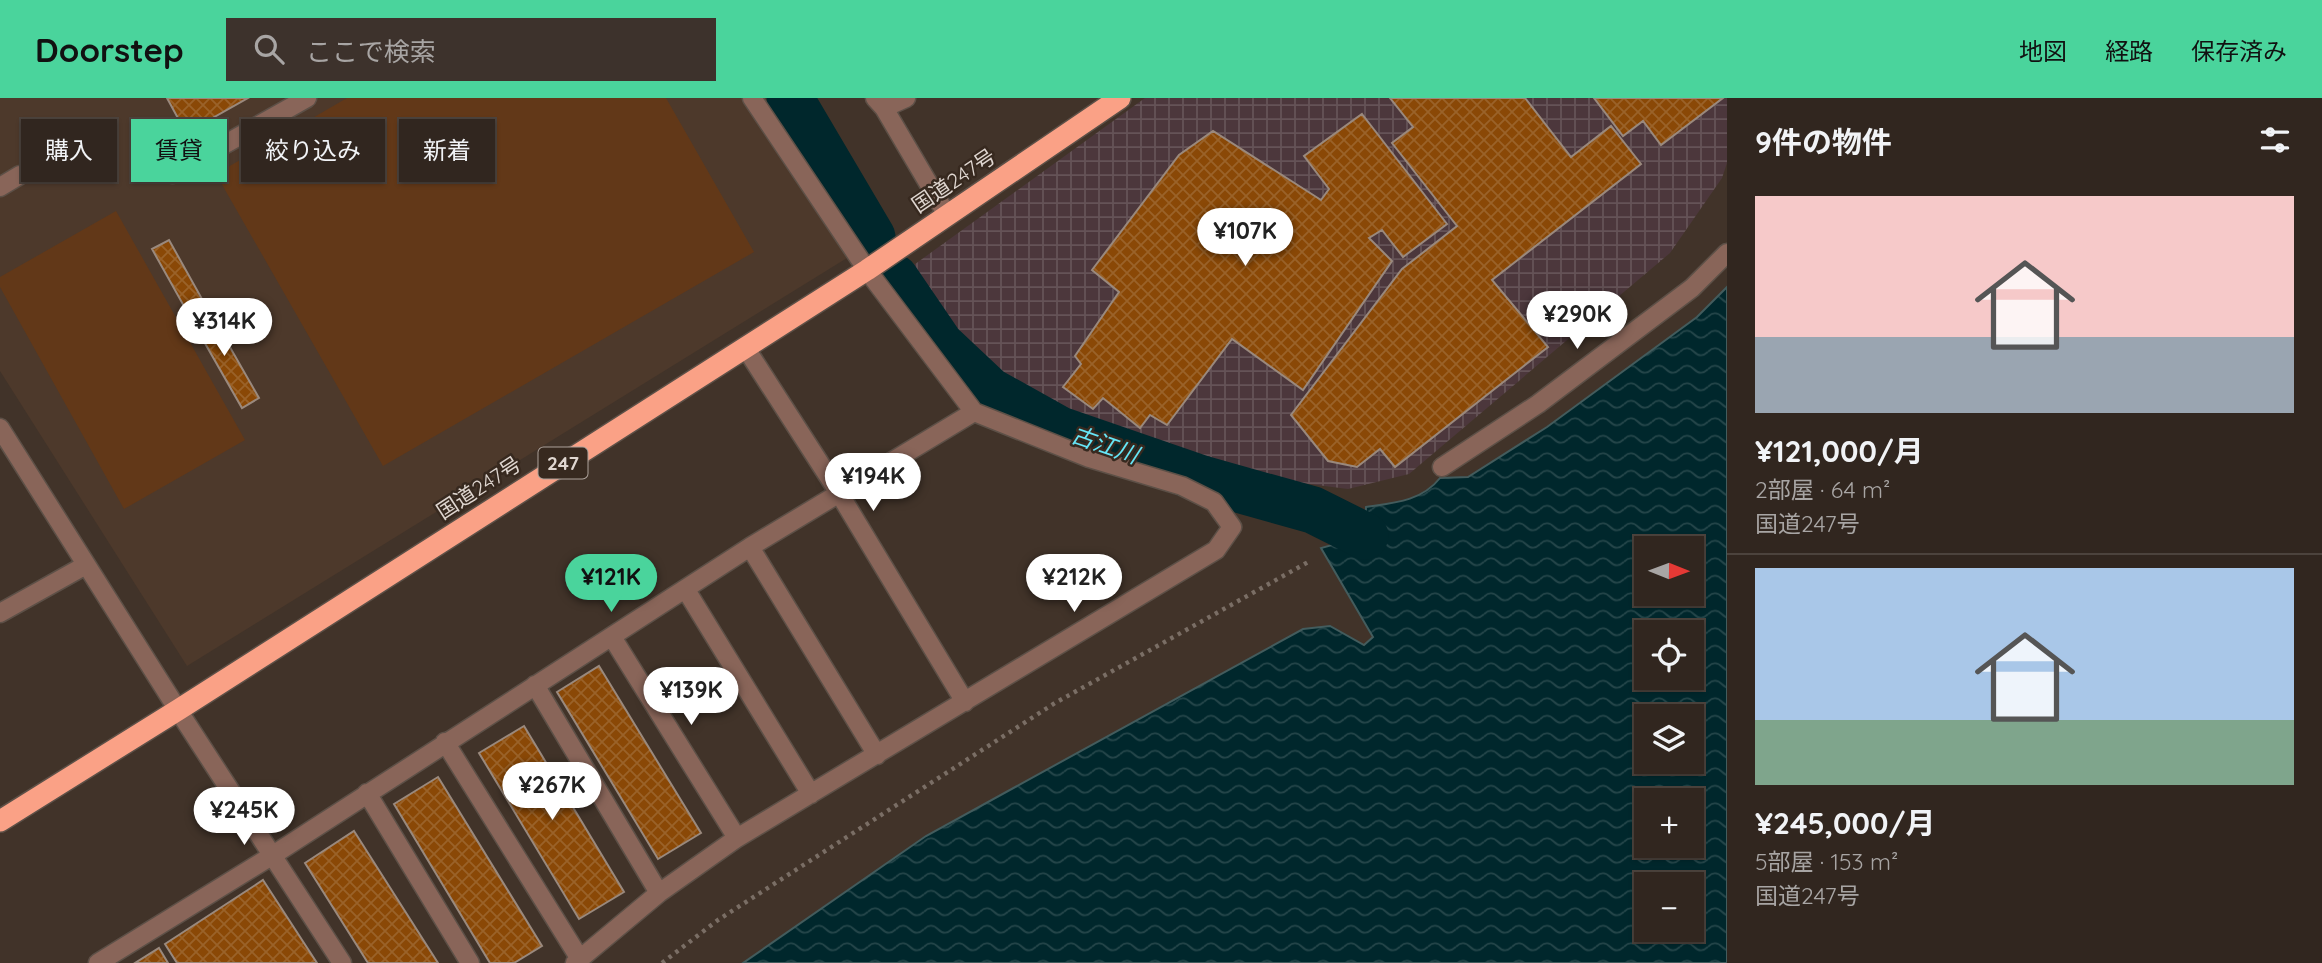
<!DOCTYPE html>
<html lang="ja">
<head>
<meta charset="utf-8">
<style>
	:root { --surface:#31261f; --page:#3d322c; --text:#f1f3f6; --muted:#a8a5a4; --line:#4c433d; --accent:#4ad49c }
	body { margin:0; font-family:Quicksand,"Noto Sans JP",sans-serif; background:var(--page); color:var(--text); height:100vh; display:flex; flex-direction:column; font-size:26px; white-space:nowrap }
	* { box-sizing:border-box; margin:0 }
	p { font-size:23px; color:var(--muted) }
	.icon { flex:none; width:38px; height:38px; fill:none; stroke:currentColor; stroke-width:2; stroke-linecap:round; stroke-linejoin:round }
	.map { position:relative; flex:1; overflow:hidden }
	.drawer { display:flex; flex-direction:column; background:var(--surface); width:595px }
	.drawer>* { flex:none }
	.guide { position:absolute; left:21px; top:21px; width:665px; height:63px; display:flex; gap:14px }
	.needle { width:46px; rotate:91deg }
	.tools { position:absolute; left:1634px; top:438px; display:grid; gap:14px }
	.tools a { display:grid; place-items:center; width:70px; height:70px; border-radius:0px; background:var(--surface); box-shadow:0 2px 5px #0004,0 0 0 2px var(--line); font-size:35px }
	.price { position:absolute; translate:-50% -60px; padding:0 16px; border-radius:24px; background:#fff; color:#222; font-size:23px; line-height:46px; filter:drop-shadow(0 2px 4px #0008) }
	.price::after { content:''; position:absolute; left:50%; top:42px; width:21px; height:16px; margin-left:-10px; background:inherit; clip-path:polygon(0 0,100% 0,50% 100%) }
	.price.current { background:var(--accent); color:#111 }
	ul { padding:0; list-style:none }
	li { display:grid; align-content:center; gap:14px; height:371px; padding:0 28px }
	li+li { border-top:2px solid var(--line) }
	li span { display:grid; place-items:center; height:217px; border-radius:0px; color:#555 }
	li>.icon { margin-inline-start:auto }
	span .icon { width:126px; height:126px; fill:#fffc; stroke-width:1 }
	li b { font-size:30px }
	h2 { display:flex; justify-content:space-between; align-items:center; height:84px; padding:0 28px; font-size:30px }
	.pill { padding:0 24px; border-radius:0px; background:var(--surface); box-shadow:0 2px 5px #0004,0 0 0 2px var(--line); font-size:24px; line-height:63px }
	.pill.current { background:var(--accent); color:#111 }
	header { display:flex; align-items:center; gap:42px; box-sizing:border-box; height:98px; padding:0 35px; background:var(--accent); color:#111 }
	header strong { font-size:33px }
	nav { display:flex; gap:38px; margin-inline-start:auto; font-size:24px }
	.search { width:490px; height:63px; background:var(--page); display:flex; align-items:center; gap:18px; box-sizing:border-box; padding:0 24px; border-radius:0px; color:var(--muted); font-size:26px }
	main { display:flex; flex:1; min-height:0 }
	.map>svg:first-child { display:block }
	.industrial { fill:url(#industrial-grid) }
	.built { fill:#4d392b }
	.green { fill:#623818 }
	.water { fill:url(#water-waves); stroke:#435c5d; stroke-width:2; fill-rule:evenodd }
	.lines { fill:none; stroke-linecap:round; stroke-linejoin:round }
	.river { stroke:#00272c; stroke-width:47 }
	.building { fill:url(#building-cross-hatch); stroke:#9a897d; stroke-width:2 }
	.minor-casing { stroke:#5d5047; stroke-width:21 }
	.highway-casing { stroke:#5d5047; stroke-width:24 }
	.path { stroke:#7a6e65; stroke-width:4.5; stroke-dasharray:3.5 5; stroke-linecap:butt }
	.minor { stroke:#896559; stroke-width:18 }
	.highway { stroke:#faa186; stroke-width:21 }
	.labels { text-anchor:middle; stroke-width:5; stroke-linejoin:round; paint-order:stroke }
	.shield { fill:#37291f; stroke:#ada29b; stroke-width:2 }
	.shield-label { font-size:19px; font-weight:bold; fill:#dfd6d0 }
	.street-label { font-size:21px; fill:#dfd6d0; stroke:#37291f }
	.water-label { font-size:23px; font-style:italic; fill:#66e6f7; stroke:#37291f }
</style>
</head>
<body>
<header>
<strong>Doorstep</strong>
<div class="search"><svg class="icon" aria-label="search" viewBox="0 0 24 24"><circle cx="10" cy="10" r="6"/><path d="M15 15l6 6"/></svg>ここで検索</div>
<nav><a>地図</a><a>経路</a><a>保存済み</a></nav>
</header>
<main>
<div class="map">
<svg width="1727" height="865" viewBox="0 0 1727 865">
	<defs>
		<pattern id="industrial-grid" width="8" height="8" patternUnits="userSpaceOnUse" patternTransform="scale(1.75)"><rect width="8" height="8" fill="#4c373c"/><path d="M0 4h8M4 0v8" fill="none" stroke="#655357"/></pattern>
		<pattern id="water-waves" width="16" height="10" patternUnits="userSpaceOnUse" patternTransform="scale(1.75)"><rect width="16" height="10" fill="#00272c"/><path d="M0 5q4-4 8 0t8 0" fill="none" stroke="#25464a"/></pattern>
		<pattern id="building-cross-hatch" width="8" height="8" patternUnits="userSpaceOnUse" patternTransform="scale(1.75)"><rect width="8" height="8" fill="#8a4806"/><path d="M0 0l8 8M0 8l8-8" fill="none" stroke="#9a6229"/></pattern>
	</defs>
	<rect width="100%" height="100%" fill="#413329"/>
	<!-- industrial -->
	<path class="industrial" d="M 1145,0 L 1727,0 L 1727,65 L 1722,80 L 1670,155 L 1409,376 L 1348,391 L 1255,379 L 1066,320 L 1004,285 L 952,238 L 911,169 Z"/>
	<!-- built -->
	<path class="built" d="M 0,0 L 771,0 L 868,147 L 187,568 L 0,273 Z"/>
	<!-- green -->
	<path class="green" d="M 347,0 L 666,0 L 754,154 L 383,368 L 216,76 Z
		M 116,113 L 245,342 L 124,411 L 0,189 L 0,179 Z"/>
	<!-- water -->
	<path class="water" d="M 1727,189 L 1727,865 L 743,865 L 926,738 L 1303,531 L 1330,528 L 1364,547 L 1373,539 L 1321,450 L 1365,438 L 1366,409 C 1394,405 1422,403 1440,380 L 1468,379 L 1547,329 L 1697,219 ZM 1647,450 L 1692,450 L 1692,495 L 1647,495 ZM 1647,534 L 1692,534 L 1692,579 L 1647,579 ZM 1647,618 L 1692,618 L 1692,663 L 1647,663 ZM 1647,702 L 1692,702 L 1692,747 L 1647,747 ZM 1647,786 L 1692,786 L 1692,831 L 1647,831 Z"/>
	<g class="lines">
		<!-- river -->
		<path class="river" d="M 790,0 L 872,139
			M 895,180 L 940,246 L 990,293 L 1060,332 L 1202,381 L 1313,412 L 1365,438"/>
	</g>
	<!-- building -->
	<path class="building" d="M 167,0 L 248,0 L 186,35 Z
		M 1390,0 L 1525,0 L 1571,59 L 1611,28 L 1641,66 L 1492,182 L 1548,249 L 1395,369 L 1380,351 L 1357,369 L 1328,363 L 1291,317 L 1402,171 L 1457,128 L 1392,45 L 1413,29 Z
		M 1594,0 L 1723,0 L 1661,47 L 1643,23 L 1623,38 Z
		M 1362,16 L 1447,126 L 1403,159 L 1382,132 L 1369,140 L 1392,163 L 1303,292 L 1232,241 L 1167,327 L 1150,317 L 1140,330 L 1103,300 L 1093,311 L 1063,289 L 1081,266 L 1075,258 L 1119,194 L 1092,172 L 1179,57 L 1213,33 L 1321,102 L 1329,91 L 1304,58 Z
		M 169,142 L 202,201 L 185,210 L 152,151 Z
		M 207,209 L 259,300 L 242,310 L 190,219 Z
		M 599,568 L 701,735 L 658,761 L 557,594 Z
		M 524,628 L 624,794 L 579,821 L 479,655 Z
		M 438,679 L 542,848 L 514,865 L 490,865 L 394,706 Z
		M 354,733 L 438,865 L 368,865 L 305,765 Z
		M 263,782 L 317,865 L 177,865 L 165,846 Z
		M 159,850 L 168,865 L 135,865 Z"/>
	<g class="lines">
		<defs>
			<path id="minor" d="M 875,0 L 884,10 L 947,117
				M 884,10 L 906,0
				M 172,76 L 307,0
				M 0,89 L 20,77
				M 745,249 L 839,395 L 965,604
				M 0,330 L 178,612 L 342,865
				M 1442,369 L 1538,306 L 1692,190 L 1727,155
				M 750,449 L 877,657
				M 686,492 L 811,696
				M 0,515 L 86,467
				M 612,539 L 737,740
				M 535,587 L 659,795
				M 445,644 L 580,861
				M 367,695 L 470,865
				M 98,865 L 273,757 L 750,449 L 974,314
				M 575,865 L 659,795 L 737,740 L 1216,452 L 1232,429 L 1214,404 L 1182,388 L 1089,360 L 974,314 L 867,172 L 752,0"/>
			<path id="highway" d="M 0,723 L 178,612 L 867,172 L 1120,0"/>
		</defs>
		<!-- minor casing -->
		<use href="#minor" class="minor-casing"/>
		<!-- highway casing -->
		<use href="#highway" class="highway-casing"/>
		<!-- path -->
		<path class="path" d="M 662,865 L 718,822 L 1055,605 L 1310,463"/>
		<!-- minor -->
		<use href="#minor" class="minor"/>
		<!-- highway -->
		<use href="#highway" class="highway"/>
	</g>
	<g class="labels">
		<!-- shield labels -->
		<rect class="shield" x="538.5" y="349.5" width="49" height="31" rx="5"/>
		<g class="shield-label">
			<text x="563" y="372">247</text>
		</g>
		<!-- street labels -->
		<g class="street-label">
			<text transform="translate(954 83) rotate(-34)" y="7">国道247号</text>
			<text transform="translate(479 390) rotate(-33)" y="7">国道247号</text>
		</g>
		<!-- water labels -->
		<g class="water-label">
			<text transform="translate(1105 347) rotate(19)" y="8">古江川</text>
		</g>
	</g>
</svg>
<div class="tools">
<a><svg class="needle" viewBox="-14 -14 28 28"><path d="M0-13l5 13h-10z" fill="#e53935"/><path d="M0 13l5-13h-10z" fill="#a8a5a4"/></svg></a>
<a><svg class="icon" aria-label="locate" viewBox="0 0 24 24"><circle cx="12" cy="12" r="6"/><path d="M12 2v4M12 18v4M2 12h4M18 12h4"/></svg></a>
<a><svg class="icon" aria-label="layers" viewBox="0 0 24 24"><path d="M12 4l9 5-9 5-9-5zM3 14l9 5 9-5"/></svg></a>
<a>+</a>
<a>−</a>
</div>
<b class="price" style="left:1245px;top:170px">¥107K</b>
<b class="price" style="left:1577px;top:253px">¥290K</b>
<b class="price" style="left:224px;top:260px">¥314K</b>
<b class="price" style="left:873px;top:415px">¥194K</b>
<b class="price current" style="left:611px;top:516px">¥121K</b>
<b class="price" style="left:1074px;top:516px">¥212K</b>
<b class="price" style="left:691px;top:629px">¥139K</b>
<b class="price" style="left:552px;top:724px">¥267K</b>
<b class="price" style="left:244px;top:749px">¥245K</b>
<div class="guide">
<a class="pill">購入</a>
<a class="pill current">賃貸</a>
<a class="pill">絞り込み</a>
<a class="pill">新着</a>
</div>
</div>
<section class="drawer">
<h2>9件の物件<svg class="icon" aria-label="filters" viewBox="0 0 24 24"><path d="M4 7h16M4 17h16"/><circle cx="9" cy="7" r="2"/><circle cx="15" cy="17" r="2"/></svg></h2>
<ul>
<li><span style="background:linear-gradient(#f6c9c9 65%,#9aa5b1 0)"><svg class="icon" aria-label="home" viewBox="0 0 24 24"><path d="M3 11l9-7 9 7M6 9v11h12V9"/></svg></span><div><b>¥121,000/月</b><p>2部屋 · 64 m²</p><p>国道247号</p></div></li>
<li><span style="background:linear-gradient(#a9c7e8 70%,#7fa58c 0)"><svg class="icon" aria-label="home" viewBox="0 0 24 24"><path d="M3 11l9-7 9 7M6 9v11h12V9"/></svg></span><div><b>¥245,000/月</b><p>5部屋 · 153 m²</p><p>国道247号</p></div></li>
</ul>
</section>
</main>
</body>
</html>
